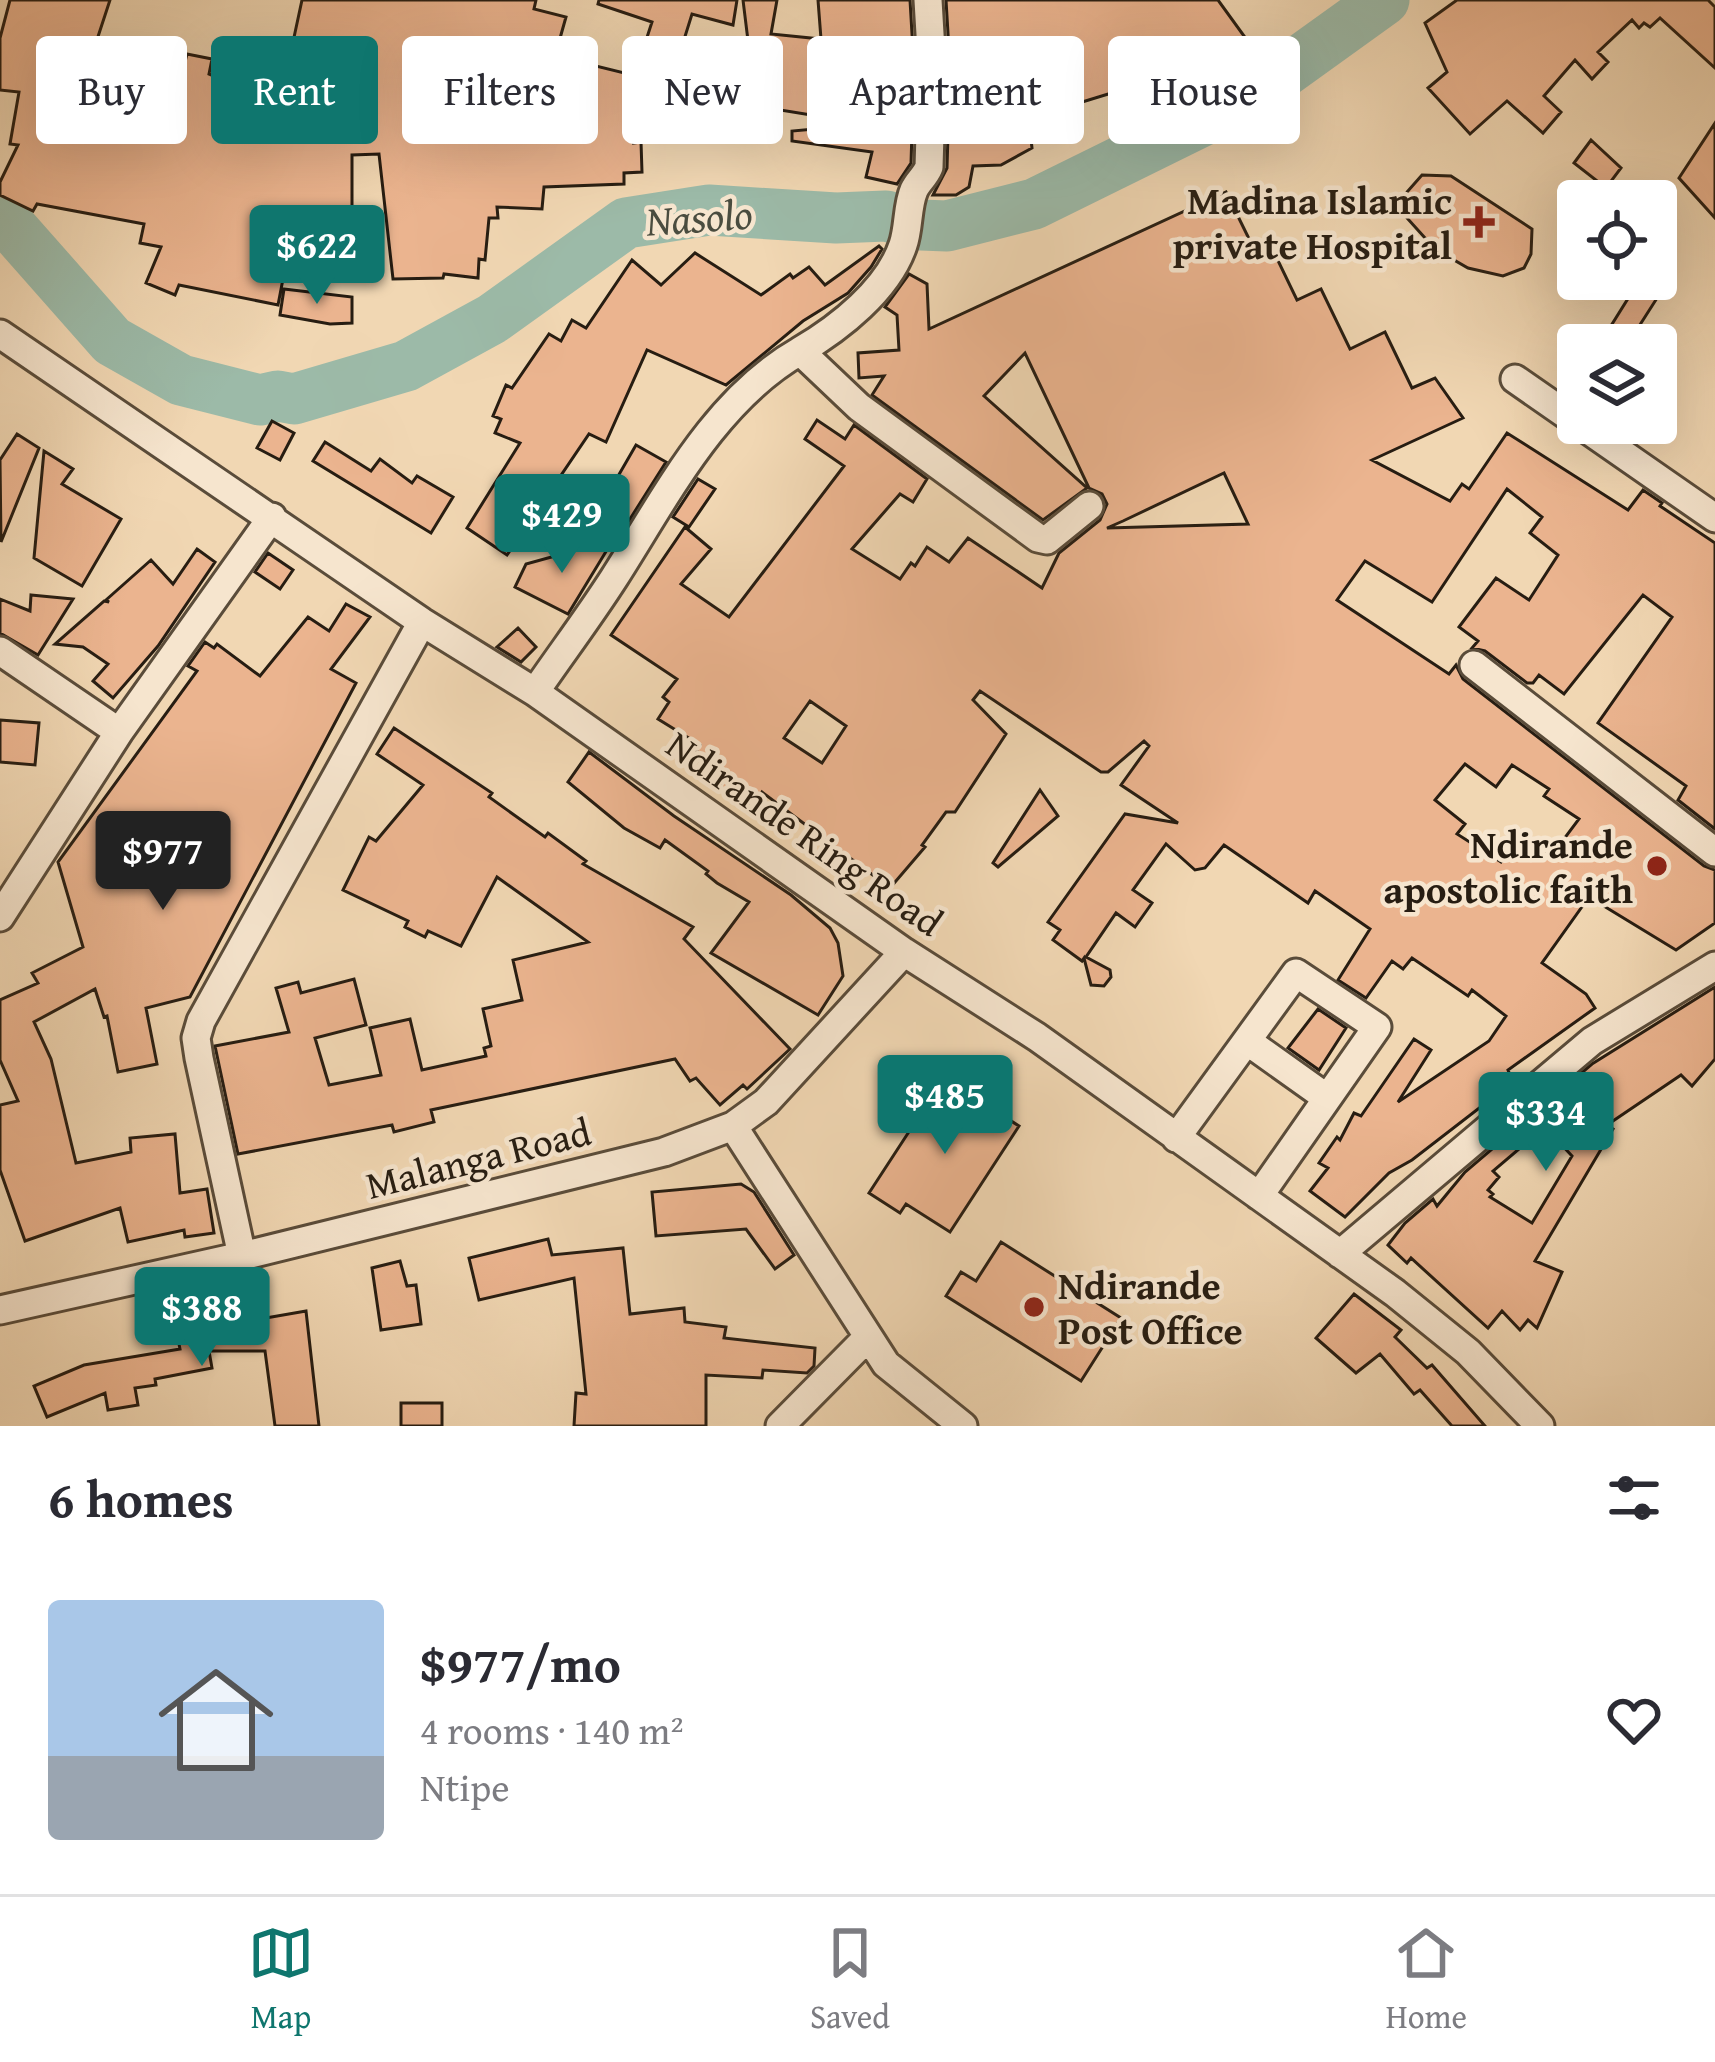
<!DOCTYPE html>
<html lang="en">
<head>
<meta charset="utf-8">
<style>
	:root { --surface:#fff; --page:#f2f2f3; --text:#2b2b33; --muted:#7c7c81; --line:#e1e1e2; --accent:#0f766e }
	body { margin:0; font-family:"Gentium Book Plus",serif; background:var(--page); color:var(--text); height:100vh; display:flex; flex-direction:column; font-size:45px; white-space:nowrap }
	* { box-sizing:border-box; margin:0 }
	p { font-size:39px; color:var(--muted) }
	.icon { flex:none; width:66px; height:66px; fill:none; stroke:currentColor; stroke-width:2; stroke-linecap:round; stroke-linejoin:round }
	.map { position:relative; height:1426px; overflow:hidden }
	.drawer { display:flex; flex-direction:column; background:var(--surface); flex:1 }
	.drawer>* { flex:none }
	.banner { position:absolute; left:36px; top:36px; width:1644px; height:108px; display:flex; gap:24px }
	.buttons { position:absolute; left:1557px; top:180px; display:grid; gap:24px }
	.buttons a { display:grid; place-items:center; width:120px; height:120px; border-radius:12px; background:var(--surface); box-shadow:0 12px 48px #0002; font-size:60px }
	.price { position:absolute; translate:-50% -102px; padding:0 27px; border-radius:12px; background:var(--accent); color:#fff; font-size:39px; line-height:78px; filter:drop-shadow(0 3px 6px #0008) }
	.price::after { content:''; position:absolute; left:50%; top:72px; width:36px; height:27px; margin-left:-18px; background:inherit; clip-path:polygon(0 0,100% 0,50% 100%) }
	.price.selected { background:#222; color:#fff }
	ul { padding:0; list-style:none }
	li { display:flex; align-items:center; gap:36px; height:300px; padding:0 48px }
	li span { display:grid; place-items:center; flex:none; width:336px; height:240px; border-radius:12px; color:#555 }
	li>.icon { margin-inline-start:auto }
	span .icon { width:144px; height:144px; fill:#fffc; stroke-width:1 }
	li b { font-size:51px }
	h2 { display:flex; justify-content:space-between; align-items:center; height:144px; padding:0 48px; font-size:51px }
	.tag { padding:0 42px; border-radius:12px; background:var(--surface); box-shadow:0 12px 48px #0002; font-size:42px; line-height:108px }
	.tag.selected { background:var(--accent); color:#fff }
	.dock { display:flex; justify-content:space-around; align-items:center; height:168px; border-top:3px solid var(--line); background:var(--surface); font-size:33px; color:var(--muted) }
	.dock a { display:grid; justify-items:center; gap:6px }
	.dock .selected { color:var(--accent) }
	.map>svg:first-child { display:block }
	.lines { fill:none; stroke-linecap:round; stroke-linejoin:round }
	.river { stroke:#9cbaa8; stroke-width:51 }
	.building { fill:#ebb48f; stroke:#271d12; stroke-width:3; fill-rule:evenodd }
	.minor-casing { stroke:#5a4c3a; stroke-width:33 }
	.minor { stroke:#f6e5ce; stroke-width:27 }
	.poi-dot { fill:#8f2418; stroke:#f6e5ce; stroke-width:4.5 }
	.labels { text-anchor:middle; stroke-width:9; stroke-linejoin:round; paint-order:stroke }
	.poi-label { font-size:39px; font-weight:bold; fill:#271d12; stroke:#f6e5ce; text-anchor:end }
	.street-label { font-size:39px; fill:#271d12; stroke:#f6e5ce }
	.water-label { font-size:42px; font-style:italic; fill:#4a4c3f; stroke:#f6e5ce }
</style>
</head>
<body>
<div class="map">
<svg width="1715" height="1426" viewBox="0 0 1715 1426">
	<rect width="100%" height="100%" fill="#f1d7b3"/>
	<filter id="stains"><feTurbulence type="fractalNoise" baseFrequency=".00167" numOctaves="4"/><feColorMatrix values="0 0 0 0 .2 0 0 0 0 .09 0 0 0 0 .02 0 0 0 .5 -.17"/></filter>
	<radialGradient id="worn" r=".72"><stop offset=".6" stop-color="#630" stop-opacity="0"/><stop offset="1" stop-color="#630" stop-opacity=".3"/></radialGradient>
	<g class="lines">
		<!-- river -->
		<path class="river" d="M 0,214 L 112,341 L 181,380 L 260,400 L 278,396 L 294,399 L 406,366 L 492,319 L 626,223 L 709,210 L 836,218 L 886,216 L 921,225 L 947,226 L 1034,204 L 1245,100 L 1384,0"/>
	</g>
	<!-- building -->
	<path class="building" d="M 10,0 L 110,0 L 89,64 L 184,66 L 187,54 L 212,59 L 209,74 L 268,98 L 279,68 L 287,70 L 302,0 L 536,0 L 534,9 L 566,17 L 555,56 L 649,79 L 634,143 L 641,142 L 642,172 L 624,173 L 624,184 L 544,187 L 542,209 L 497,207 L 498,218 L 489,218 L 485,260 L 479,259 L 478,278 L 444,274 L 443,278 L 393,279 L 379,154 L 352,155 L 352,244 L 292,232 L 278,305 L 179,285 L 175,295 L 146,283 L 161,247 L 140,243 L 144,224 L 37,204 L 33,211 L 0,195 L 0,182 L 18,145 L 10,144 L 19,92 L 0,90 L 0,38 Z
		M 599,0 L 737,0 L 733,25 L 692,14 L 673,75 L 638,65 L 652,22 L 598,4 Z
		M 743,0 L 777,0 L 771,34 L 821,39 L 818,0 L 910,0 L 914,68 L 911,163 L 897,184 L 866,177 L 872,152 L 792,141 L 792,131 L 847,126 L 848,121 L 756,106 Z
		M 946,0 L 1218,0 L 1252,47 L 1248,49 L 1252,55 L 1230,70 L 1228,67 L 1166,86 L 1168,93 L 1140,102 L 1136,92 L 1119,97 L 1118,91 L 1069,106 L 1073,123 L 1030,131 L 1032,148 L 1001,165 L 973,166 L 969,187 L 956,195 L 933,195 L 947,168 L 950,67 ZM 1029,39 L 1036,104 L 958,104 L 953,42 Z
		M 1457,0 L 1708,0 L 1715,7 L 1715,68 L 1660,18 L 1650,27 L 1644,23 L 1639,28 L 1632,20 L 1598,52 L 1608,62 L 1592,79 L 1575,60 L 1544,96 L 1561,112 L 1543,133 L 1507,101 L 1470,134 L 1428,88 L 1447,72 L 1425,23 Z
		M 701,65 L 724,69 L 719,99 L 696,96 Z
		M 1715,123 L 1715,218 L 1679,178 Z
		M 1591,140 L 1621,168 L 1606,188 L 1574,163 Z
		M 1422,175 L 1451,176 L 1532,229 L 1531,254 L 1524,268 L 1503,276 L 1468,268 L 1435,249 L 1407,218 L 1407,192 Z
		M 1226,192 L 1255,251 L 1270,244 L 1297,300 L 1321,289 L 1350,349 L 1385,332 L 1412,388 L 1435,378 L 1463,418 L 1372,460 L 1450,501 L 1462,484 L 1469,489 L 1507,433 L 1628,510 L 1643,490 L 1662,503 L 1660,506 L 1715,543 L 1715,829 L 1678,800 L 1686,786 L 1598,723 L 1672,617 L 1643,595 L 1564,694 L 1539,675 L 1533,683 L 1527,683 L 1485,651 L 1472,648 L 1478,641 L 1459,627 L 1496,578 L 1529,600 L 1558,555 L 1530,533 L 1542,517 L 1507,489 L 1432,602 L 1365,561 L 1337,600 L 1449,674 L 1456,665 L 1463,679 L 1704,866 L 1715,870 L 1715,923 L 1676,950 L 1589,897 L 1542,963 L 1586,994 L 1595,1008 L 1508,1070 L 1513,1082 L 1412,1160 L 1389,1173 L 1345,1217 L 1310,1191 L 1328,1168 L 1319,1163 L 1337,1137 L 1340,1140 L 1354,1113 L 1361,1116 L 1414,1039 L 1431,1050 L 1398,1102 L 1489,1041 L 1506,1016 L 1472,990 L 1468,996 L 1412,958 L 1403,969 L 1392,961 L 1366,998 L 1338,980 L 1370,929 L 1315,891 L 1308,903 L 1224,845 L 1205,868 L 1195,870 L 1166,844 L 1133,890 L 1152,903 L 1135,927 L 1116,913 L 1086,957 L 1110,970 L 1111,977 L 1104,986 L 1091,985 L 1084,958 L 1082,961 L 1053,940 L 1060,930 L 1048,922 L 1125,814 L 1178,823 L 1121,785 L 1149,746 L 1144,741 L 1108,772 L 1101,772 L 980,691 L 973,700 L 1006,734 L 955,812 L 946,812 L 922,845 L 925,847 L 890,888 L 762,792 L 754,806 L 720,787 L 726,777 L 693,757 L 700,745 L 658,719 L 669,702 L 663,697 L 677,679 L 611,635 L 685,527 L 711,549 L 681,584 L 729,617 L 844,466 L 805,439 L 817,420 L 845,439 L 854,425 L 927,479 L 913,502 L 900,494 L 852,549 L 900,579 L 911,563 L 915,566 L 927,547 L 949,562 L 968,538 L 1042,588 L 1059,553 L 1100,520 L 1107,504 L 1102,494 L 1089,488 L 1025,353 L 984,396 L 1087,488 L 1043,520 L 872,395 L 884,376 L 859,378 L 858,353 L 899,350 L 897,315 L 885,307 L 909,274 L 927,284 L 929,329 ZM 1224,473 L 1248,524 L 1107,528 L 1123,521 ZM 810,701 L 846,726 L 822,763 L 784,738 ZM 1465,764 L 1496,787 L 1512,765 L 1549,789 L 1544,796 L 1579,819 L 1552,855 L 1520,834 L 1501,862 L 1457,834 L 1465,824 L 1435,800 Z
		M 879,246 L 882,249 L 871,267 L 848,293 L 803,321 L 726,385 L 647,350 L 606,442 L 589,434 L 507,555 L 467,528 L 520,443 L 495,433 L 501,419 L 493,416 L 506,385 L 512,388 L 549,334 L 561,341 L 572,320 L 586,328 L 632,260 L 661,285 L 695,253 L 761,295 L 790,274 L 793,278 L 809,267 L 825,285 Z
		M 1639,281 L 1659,295 L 1627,345 L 1599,345 Z
		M 284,289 L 352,297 L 352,323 L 330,324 L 280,315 Z
		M 272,421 L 294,433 L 280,460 L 257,448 Z
		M 17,434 L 39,448 L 1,542 L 0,460 Z
		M 325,442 L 371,471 L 380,459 L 412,483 L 417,476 L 453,497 L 431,533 L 313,461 Z
		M 636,445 L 666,462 L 618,538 L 591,523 Z
		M 44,451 L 73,469 L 62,484 L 121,519 L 82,586 L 34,558 Z
		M 698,479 L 715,489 L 689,527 L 673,517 Z
		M 613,540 L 568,614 L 515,587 L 526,564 Z
		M 197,549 L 215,562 L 158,646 L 113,698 L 93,681 L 108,664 L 83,647 L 55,644 L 104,601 L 109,602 L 106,600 L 151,560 L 173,584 Z
		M 268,553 L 293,570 L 280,589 L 255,572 Z
		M 31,595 L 73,599 L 38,655 L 0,633 L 0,599 L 30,611 Z
		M 346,604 L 370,617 L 331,669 L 356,683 L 190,997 L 146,1008 L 157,1064 L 118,1072 L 107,1016 L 104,1017 L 95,989 L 34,1022 L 51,1059 L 76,1163 L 131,1152 L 130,1138 L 175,1134 L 180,1193 L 207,1189 L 214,1233 L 185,1237 L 184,1230 L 128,1242 L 120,1208 L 25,1241 L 0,1170 L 0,1105 L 18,1101 L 0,1060 L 0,1000 L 38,983 L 32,973 L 83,947 L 58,862 L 197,671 L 188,666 L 205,642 L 214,648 L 217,644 L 260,676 L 308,617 L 329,631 Z
		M 518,628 L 536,647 L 521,662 L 497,647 Z
		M 0,720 L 39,723 L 35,765 L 0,762 Z
		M 394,728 L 492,793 L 489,797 L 545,837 L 548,833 L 586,861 L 583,864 L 693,927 L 684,939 L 790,1049 L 747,1089 L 743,1085 L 720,1105 L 696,1078 L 690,1081 L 675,1059 L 431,1110 L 434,1122 L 394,1132 L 392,1125 L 238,1154 L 215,1046 L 289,1032 L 276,988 L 298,982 L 301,993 L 354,979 L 366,1025 L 315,1038 L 329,1085 L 381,1075 L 370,1028 L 410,1019 L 422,1070 L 486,1056 L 484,1048 L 491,1046 L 483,1009 L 522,1000 L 513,960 L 588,942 L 497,877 L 461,946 L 428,931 L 425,937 L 405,927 L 408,921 L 343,890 L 369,837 L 376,841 L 423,785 L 377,754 Z
		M 589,752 L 674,816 L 791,895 L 830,928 L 838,943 L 843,976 L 818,1015 L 711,953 L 749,902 L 717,883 L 706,874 L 708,871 L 665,840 L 660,848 L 624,828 L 568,782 Z
		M 1040,790 L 1058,816 L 998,867 L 993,863 Z
		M 1715,987 L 1715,1059 L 1692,1086 L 1681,1075 L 1607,1125 L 1613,1129 L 1535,1261 L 1562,1272 L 1537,1328 L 1528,1320 L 1520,1330 L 1502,1311 L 1488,1328 L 1411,1258 L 1407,1263 L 1388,1245 L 1405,1223 L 1433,1199 L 1437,1206 L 1465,1172 L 1592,1064 ZM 1545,1127 L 1572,1156 L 1532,1223 L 1490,1197 L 1493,1194 L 1488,1190 L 1499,1177 L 1493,1171 Z
		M 1318,1009 L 1346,1028 L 1319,1070 L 1288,1048 Z
		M 944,1078 L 1019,1126 L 950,1232 L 906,1204 L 900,1213 L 869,1193 Z
		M 741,1184 L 754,1192 L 794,1255 L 775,1269 L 746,1229 L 656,1236 L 652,1192 Z
		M 548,1239 L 552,1255 L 623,1248 L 630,1314 L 684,1308 L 685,1322 L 726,1327 L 724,1338 L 815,1348 L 814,1366 L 807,1373 L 763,1370 L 762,1378 L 706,1375 L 706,1426 L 574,1426 L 576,1393 L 586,1394 L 574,1278 L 479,1300 L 469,1258 Z
		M 1001,1242 L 1121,1318 L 1081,1381 L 946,1296 L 961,1272 L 976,1281 Z
		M 400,1261 L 407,1286 L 416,1285 L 421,1324 L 381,1330 L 372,1268 Z
		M 1354,1294 L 1401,1330 L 1395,1337 L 1427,1368 L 1432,1365 L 1485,1426 L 1452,1426 L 1420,1390 L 1414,1394 L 1380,1354 L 1356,1373 L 1316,1338 Z
		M 306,1311 L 319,1426 L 275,1426 L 265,1351 L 209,1351 L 212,1368 L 155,1379 L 156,1385 L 135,1388 L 138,1405 L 108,1410 L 105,1393 L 47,1417 L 34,1386 L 84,1365 L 180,1349 L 176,1329 L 203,1323 L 203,1327 L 261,1327 L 260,1319 Z
		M 401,1403 L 442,1403 L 442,1426 L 401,1426 Z"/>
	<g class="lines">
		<defs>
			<path id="minor" d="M 0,334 L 422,622 L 535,692 L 904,952 L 1037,1037 L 1395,1293 L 1468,1352 L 1540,1426
				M 800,351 C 839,328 888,290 903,245 C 909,228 907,206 914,190 C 918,181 925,177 929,167 L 932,68 L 928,0
				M 1515,379 L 1715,518
				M 0,651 L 119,732
				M 1474,665 L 1715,852
				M 535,692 C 561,654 589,617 614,578 C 666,497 714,400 800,351 L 859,407 L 1038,538 L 1047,540 L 1089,506
				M 0,917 L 119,732 L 272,517
				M 1247,1041 L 1327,1098
				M 733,1126 L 886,1364 L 963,1426
				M 1176,1138 L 1296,973 L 1377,1027 L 1259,1196
				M 1340,1254 L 1592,1041 L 1715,966
				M 242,1256 L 199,1058 L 196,1038 L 201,1021 L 422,622
				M 0,1310 L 242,1256 L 664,1152 L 733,1126 L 766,1102 L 904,952
				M 780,1426 L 866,1339"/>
		</defs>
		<!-- minor casing -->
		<use href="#minor" class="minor-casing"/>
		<!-- minor -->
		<use href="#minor" class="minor"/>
	</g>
	<!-- markers -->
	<g class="poi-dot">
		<path d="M1473 204h12v12h12v12h-12v12h-12v-12h-12v-12h12z"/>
		<circle cx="1657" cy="866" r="12"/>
		<circle cx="1034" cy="1307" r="12"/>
	</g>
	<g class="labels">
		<!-- poi labels -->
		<g class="poi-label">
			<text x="1452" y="214">Madina Islamic<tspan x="1452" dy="45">private Hospital</tspan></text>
			<text x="1633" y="858">Ndirande<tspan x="1633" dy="45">apostolic faith</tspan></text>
			<text x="1058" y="1299" text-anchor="start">Ndirande<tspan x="1058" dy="45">Post Office</tspan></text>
		</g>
		<!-- street labels -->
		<g class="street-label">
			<text transform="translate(805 833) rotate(35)" y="14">Ndirande Ring Road</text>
			<text transform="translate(478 1158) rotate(-14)" y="14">Malanga Road</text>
		</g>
		<!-- water labels -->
		<g class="water-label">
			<text transform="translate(699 217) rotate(-4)" y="15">Nasolo</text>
		</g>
	</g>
	<rect width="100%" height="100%" filter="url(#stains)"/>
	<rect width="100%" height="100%" fill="url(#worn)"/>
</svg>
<div class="buttons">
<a><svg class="icon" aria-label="locate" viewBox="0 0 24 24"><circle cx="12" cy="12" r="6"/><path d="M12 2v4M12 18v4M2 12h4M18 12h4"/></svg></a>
<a><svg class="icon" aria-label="layers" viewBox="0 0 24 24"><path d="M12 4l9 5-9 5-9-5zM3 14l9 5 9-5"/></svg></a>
</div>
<b class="price" style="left:317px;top:307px">$622</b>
<b class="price" style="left:562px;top:576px">$429</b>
<b class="price selected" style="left:163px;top:913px">$977</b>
<b class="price" style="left:945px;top:1157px">$485</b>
<b class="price" style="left:1546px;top:1174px">$334</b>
<b class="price" style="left:202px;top:1369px">$388</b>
<div class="banner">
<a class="tag">Buy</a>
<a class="tag selected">Rent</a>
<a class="tag">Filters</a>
<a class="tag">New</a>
<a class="tag">Apartment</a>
<a class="tag">House</a>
</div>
</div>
<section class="drawer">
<h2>6 homes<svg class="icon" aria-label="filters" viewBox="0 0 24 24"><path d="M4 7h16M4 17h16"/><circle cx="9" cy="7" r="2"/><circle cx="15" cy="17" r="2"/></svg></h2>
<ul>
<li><span style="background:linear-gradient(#a9c7e8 65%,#9aa5b1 0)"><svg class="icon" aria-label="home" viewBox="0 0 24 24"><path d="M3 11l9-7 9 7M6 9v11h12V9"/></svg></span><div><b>$977/mo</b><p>4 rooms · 140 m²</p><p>Ntipe</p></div><svg class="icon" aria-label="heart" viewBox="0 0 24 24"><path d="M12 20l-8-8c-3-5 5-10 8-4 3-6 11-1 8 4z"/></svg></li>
</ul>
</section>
<nav class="dock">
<a class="selected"><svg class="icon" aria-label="map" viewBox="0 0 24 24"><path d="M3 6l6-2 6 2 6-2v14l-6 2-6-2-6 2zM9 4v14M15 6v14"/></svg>Map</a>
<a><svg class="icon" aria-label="saved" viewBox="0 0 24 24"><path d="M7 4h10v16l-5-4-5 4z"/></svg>Saved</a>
<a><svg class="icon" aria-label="home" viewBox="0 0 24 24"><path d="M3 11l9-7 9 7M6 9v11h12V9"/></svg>Home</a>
</nav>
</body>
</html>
